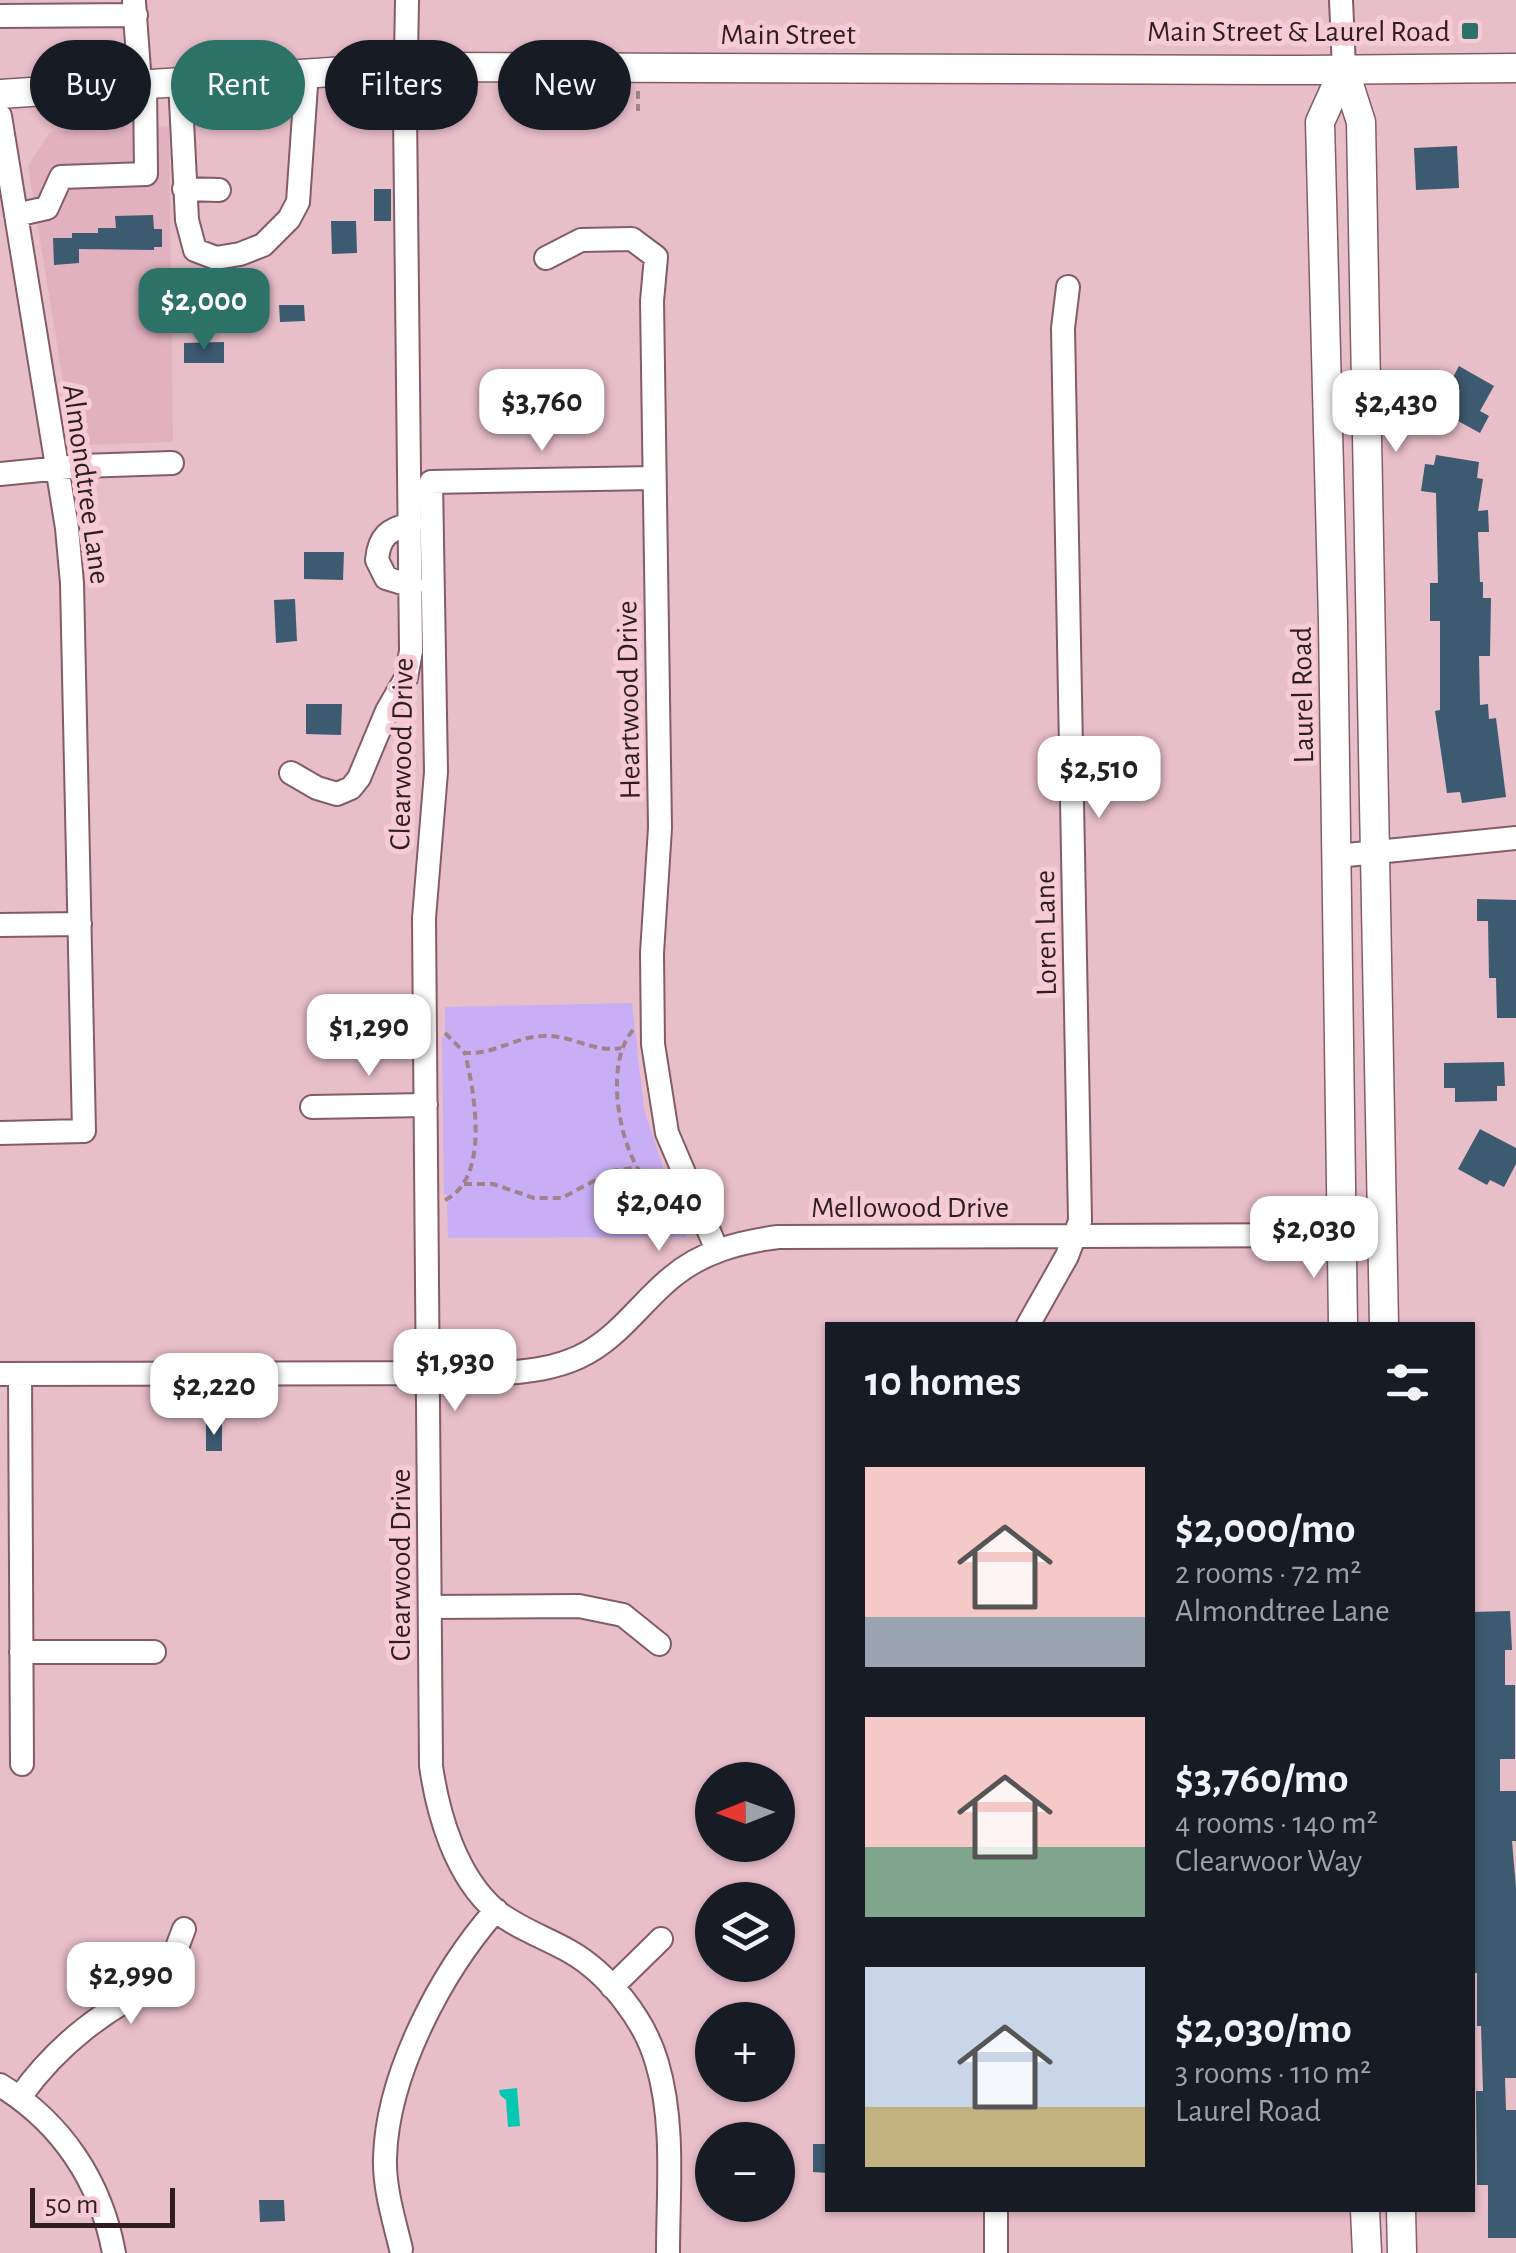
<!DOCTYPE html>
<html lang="en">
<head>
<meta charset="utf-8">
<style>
	:root { --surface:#171b24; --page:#242831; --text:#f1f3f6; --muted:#9ea1a6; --accent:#2c7267 }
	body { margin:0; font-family:"Alegreya Sans",sans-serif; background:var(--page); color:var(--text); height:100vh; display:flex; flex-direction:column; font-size:38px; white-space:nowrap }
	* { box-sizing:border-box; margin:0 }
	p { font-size:32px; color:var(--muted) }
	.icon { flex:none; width:55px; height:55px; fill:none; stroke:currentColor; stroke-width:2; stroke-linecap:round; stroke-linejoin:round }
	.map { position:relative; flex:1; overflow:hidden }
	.sheet { position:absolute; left:825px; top:1322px; width:650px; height:890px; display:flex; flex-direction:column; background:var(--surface); border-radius:0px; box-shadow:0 2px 8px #0004 }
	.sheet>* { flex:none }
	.top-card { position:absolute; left:30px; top:40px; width:645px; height:90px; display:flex; gap:20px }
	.needle { width:65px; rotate:269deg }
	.controls { position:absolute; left:695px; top:1762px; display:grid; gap:20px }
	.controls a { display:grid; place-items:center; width:100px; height:100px; border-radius:50%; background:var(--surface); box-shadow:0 2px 8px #0004; font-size:50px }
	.scale { position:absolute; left:30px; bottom:25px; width:145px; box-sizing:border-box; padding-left:10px; border:5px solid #2e1e22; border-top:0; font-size:28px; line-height:35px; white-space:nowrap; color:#2e1e22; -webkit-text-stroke:8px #f6cbd6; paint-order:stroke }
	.price { position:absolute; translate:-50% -85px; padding:0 22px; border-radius:20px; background:#fff; color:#222; font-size:32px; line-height:65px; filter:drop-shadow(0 2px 5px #0008) }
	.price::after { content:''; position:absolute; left:50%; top:60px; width:30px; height:22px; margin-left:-15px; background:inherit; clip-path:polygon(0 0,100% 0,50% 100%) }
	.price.selected { background:var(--accent); color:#fff }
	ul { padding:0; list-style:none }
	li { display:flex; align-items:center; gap:30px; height:250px; padding:0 40px }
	li span { display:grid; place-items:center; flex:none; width:280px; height:200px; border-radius:0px; color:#555 }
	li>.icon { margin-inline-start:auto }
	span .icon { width:120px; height:120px; fill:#fffc; stroke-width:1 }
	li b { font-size:42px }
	h2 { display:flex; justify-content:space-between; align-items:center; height:120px; padding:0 40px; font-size:42px }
	.tag { padding:0 35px; border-radius:45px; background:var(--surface); box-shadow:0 2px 8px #0004; font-size:35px; line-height:90px }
	.tag.selected { background:var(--accent); color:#fff }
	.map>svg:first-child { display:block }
	.built { fill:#e2b1bf }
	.green { fill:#c8aef4 }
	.water { fill:#06c7b1 }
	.building { fill:#3c5a70 }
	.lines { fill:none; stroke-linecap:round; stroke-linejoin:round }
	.minor-casing { stroke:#825d67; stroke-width:26 }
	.major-casing { stroke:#825d67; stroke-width:31 }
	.path { stroke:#a2828b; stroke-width:4; stroke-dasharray:8 5; stroke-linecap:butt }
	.minor { stroke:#fff; stroke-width:22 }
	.major { stroke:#fff; stroke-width:28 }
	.poi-dot { fill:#2c7267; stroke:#f6cbd6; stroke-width:4 }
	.labels { text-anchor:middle; stroke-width:10; stroke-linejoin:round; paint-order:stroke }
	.poi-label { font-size:30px; fill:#2e1e22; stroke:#f6cbd6; text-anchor:end }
	.street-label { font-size:30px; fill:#2e1e22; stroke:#f6cbd6 }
</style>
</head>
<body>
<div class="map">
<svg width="1516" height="2253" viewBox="0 0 1516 2253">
	<rect width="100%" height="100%" fill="#e8bec9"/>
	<!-- built -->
	<path class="built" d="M 121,126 L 128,129 L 169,126 L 173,442 L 83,445 L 72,436 L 28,166 L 50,132 Z"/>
	<!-- green -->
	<path class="green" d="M 632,1003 L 644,1109 L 686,1237 L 448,1238 L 447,1195 L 444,1194 L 442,1038 L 445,1037 L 445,1007 Z"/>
	<!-- water -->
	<path class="water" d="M 517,2088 L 520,2126 L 508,2127 L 506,2100 L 500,2095 L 499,2090 Z"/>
	<!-- building -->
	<path class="building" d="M 1457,146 L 1459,188 L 1416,190 L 1414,148 Z
		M 374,189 L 391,189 L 391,221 L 374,221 Z
		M 153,215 L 154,229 L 162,229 L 162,247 L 154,247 L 154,250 L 79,249 L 79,263 L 54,265 L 53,238 L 72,238 L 72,233 L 98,233 L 98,228 L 116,228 L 115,216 Z
		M 331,221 L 356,221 L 357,253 L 332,254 Z
		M 279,305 L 304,305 L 305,321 L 280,322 Z
		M 224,342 L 224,363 L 184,363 L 184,343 Z
		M 1459,366 L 1494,386 L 1480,411 L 1489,416 L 1480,433 L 1436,409 Z
		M 1436,455 L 1479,462 L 1477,478 L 1483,479 L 1478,511 L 1488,510 L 1489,532 L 1478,532 L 1480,582 L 1483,582 L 1483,598 L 1491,598 L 1490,656 L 1479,656 L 1480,705 L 1488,704 L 1489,719 L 1496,718 L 1506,797 L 1462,803 L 1460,792 L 1447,793 L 1435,711 L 1440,710 L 1440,621 L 1430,621 L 1430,583 L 1438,583 L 1436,493 L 1421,491 L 1425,464 L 1434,465 Z
		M 304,552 L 344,552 L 343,580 L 304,579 Z
		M 295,599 L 297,641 L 276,643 L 274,600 Z
		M 306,704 L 342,704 L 341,735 L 306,734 Z
		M 1477,899 L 1516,900 L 1516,1018 L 1497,1018 L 1496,978 L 1489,978 L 1488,921 L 1477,921 Z
		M 1504,1062 L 1505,1086 L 1497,1086 L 1497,1101 L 1455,1102 L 1455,1088 L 1444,1088 L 1444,1063 Z
		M 1480,1129 L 1516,1148 L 1516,1164 L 1504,1187 L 1490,1180 L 1487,1185 L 1458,1169 Z
		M 206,1424 L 222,1424 L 222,1451 L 206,1451 Z
		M 1510,1611 L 1512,1650 L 1505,1650 L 1505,1685 L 1515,1685 L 1515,1759 L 1500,1759 L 1500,1791 L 1516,1791 L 1516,1841 L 1512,1841 L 1516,1888 L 1516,2078 L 1505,2078 L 1506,2110 L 1516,2110 L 1516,2238 L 1488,2238 L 1488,2185 L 1477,2185 L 1476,2091 L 1483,2091 L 1481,2026 L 1477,2026 L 1477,1973 L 1472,1973 L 1472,1612 Z
		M 813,2144 L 828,2144 L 828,2173 L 813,2172 Z
		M 259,2200 L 284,2200 L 285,2221 L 260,2222 Z"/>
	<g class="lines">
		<defs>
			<path id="minor" d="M 1341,0 L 1344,69
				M 134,2 L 140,84
				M 0,16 L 136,15
				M 180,81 L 187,220 L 195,250 L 216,258 L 240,254 L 263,245 L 289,219 L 298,202 L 307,71
				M 0,116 L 67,528 L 72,583 L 84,1131 L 0,1133
				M 184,189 L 219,190
				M 16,215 L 47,208 L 61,177 L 146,174 L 145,83
				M 546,258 L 581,240 L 632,239 L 656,257 L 652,301 L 660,828 L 652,953 L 653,1044 L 667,1133 L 717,1250
				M 0,474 L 81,466 L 172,463
				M 654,478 L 431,482 L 436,772 L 424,918 L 431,1766 C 438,1815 456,1876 495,1910 C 515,1927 546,1938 569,1951 C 608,1973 645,2020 657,2063 C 675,2123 668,2191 668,2253
				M 411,524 C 389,529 379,536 377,560 L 386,578 L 412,586
				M 291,773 L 317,788 L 337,794 L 351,788 L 359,778 L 387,711 L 406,678 L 411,651 L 405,112 L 407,0
				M 1337,856 L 1516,838
				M 0,925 L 80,924
				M 312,1107 L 426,1105
				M 1028,1325 L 1067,1256 L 1080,1221 L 1063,328 L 1068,287
				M 0,1374 L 505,1373 C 531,1371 555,1368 579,1357 C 618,1339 640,1303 672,1277 C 702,1252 739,1242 778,1237 L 1382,1235
				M 20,1374 L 22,1764
				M 430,1607 L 579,1606 L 623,1615 L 659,1644
				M 21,1652 L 154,1652
				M 612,1987 L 661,1939
				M 0,2085 C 62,2123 101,2182 114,2253
				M 20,2097 C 59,2042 106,2009 165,1979 L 184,1929
				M 996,2210 L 996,2253
				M 401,2249 C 394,2220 384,2188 385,2158 C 387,2075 441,1972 496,1910"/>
			<path id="major" d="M 1344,69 L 1361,122 L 1384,1325
				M 0,94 L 406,67 L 1305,70 L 1516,68
				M 1343,1325 L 1333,621 L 1320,122 L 1344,69
				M 1365,2210 L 1367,2253
				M 1401,2210 L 1402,2253"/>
		</defs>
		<!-- minor casing -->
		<use href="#minor" class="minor-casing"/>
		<!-- major casing -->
		<use href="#major" class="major-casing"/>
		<!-- path -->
		<path class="path" d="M 638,91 L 638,111
			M 633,1030 C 606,1061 617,1132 637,1167 C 644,1180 659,1191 669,1202 L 676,1204
			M 445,1033 L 465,1053 C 497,1054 514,1037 543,1036 C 571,1034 592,1053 621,1048
			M 464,1184 L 493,1184 L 534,1198 L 562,1198 L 612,1171 L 637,1167
			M 445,1200 C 491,1178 474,1091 465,1053"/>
		<!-- minor -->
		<use href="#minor" class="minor"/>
		<!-- major -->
		<use href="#major" class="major"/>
	</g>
	<!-- markers -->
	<rect class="poi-dot" x="1460" y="21" width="20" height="20" rx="5"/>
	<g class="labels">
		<!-- poi labels -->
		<g class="poi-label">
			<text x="1450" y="41">Main Street &amp; Laurel Road</text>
		</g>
		<!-- street labels -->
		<g class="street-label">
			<text x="788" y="44">Main Street</text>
			<text transform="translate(87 484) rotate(82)" y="10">Almondtree Lane</text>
			<text transform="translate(1302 695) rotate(-91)" y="10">Laurel Road</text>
			<text transform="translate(628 700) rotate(-91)" y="10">Heartwood Drive</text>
			<text transform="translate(401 754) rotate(-89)" y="10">Clearwood Drive</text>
			<text transform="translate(1045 933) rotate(-91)" y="10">Loren Lane</text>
			<text x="910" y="1217">Mellowood Drive</text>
			<text transform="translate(400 1565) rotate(-90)" y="10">Clearwood Drive</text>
		</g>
	</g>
</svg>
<div class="controls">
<a><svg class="needle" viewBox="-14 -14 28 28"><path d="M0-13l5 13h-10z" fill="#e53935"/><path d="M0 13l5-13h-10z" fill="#9ea1a6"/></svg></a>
<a><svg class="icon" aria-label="layers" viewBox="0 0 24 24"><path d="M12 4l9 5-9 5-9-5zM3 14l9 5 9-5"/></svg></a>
<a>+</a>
<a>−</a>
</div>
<div class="scale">50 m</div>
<b class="price selected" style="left:204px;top:353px">$2,000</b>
<b class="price" style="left:542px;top:454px">$3,760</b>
<b class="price" style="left:1396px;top:455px">$2,430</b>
<b class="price" style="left:1099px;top:821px">$2,510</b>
<b class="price" style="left:369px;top:1079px">$1,290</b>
<b class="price" style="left:659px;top:1254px">$2,040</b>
<b class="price" style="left:1314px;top:1281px">$2,030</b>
<b class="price" style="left:455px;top:1414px">$1,930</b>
<b class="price" style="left:214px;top:1438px">$2,220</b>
<b class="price" style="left:131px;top:2027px">$2,990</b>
<div class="top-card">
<a class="tag">Buy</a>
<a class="tag selected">Rent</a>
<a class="tag">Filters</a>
<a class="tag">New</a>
</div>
<section class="sheet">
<h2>10 homes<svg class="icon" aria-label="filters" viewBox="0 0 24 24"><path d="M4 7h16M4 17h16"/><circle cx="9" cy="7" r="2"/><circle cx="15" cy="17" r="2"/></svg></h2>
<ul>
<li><span style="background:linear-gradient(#f6c9c9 75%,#9aa5b1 0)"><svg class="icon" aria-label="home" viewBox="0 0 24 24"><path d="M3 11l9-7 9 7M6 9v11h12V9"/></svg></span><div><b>$2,000/mo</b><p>2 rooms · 72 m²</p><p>Almondtree Lane</p></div></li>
<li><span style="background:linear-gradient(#f6c9c9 65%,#7fa58c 0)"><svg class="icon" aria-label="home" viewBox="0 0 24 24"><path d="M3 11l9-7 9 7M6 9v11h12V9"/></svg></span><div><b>$3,760/mo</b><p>4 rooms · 140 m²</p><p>Clearwoor Way</p></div></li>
<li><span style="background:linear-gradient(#c9d6e8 70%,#c2b280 0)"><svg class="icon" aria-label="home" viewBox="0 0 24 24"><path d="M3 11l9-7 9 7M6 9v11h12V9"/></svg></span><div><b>$2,030/mo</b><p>3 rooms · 110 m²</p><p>Laurel Road</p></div></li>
</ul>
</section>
</div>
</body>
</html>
